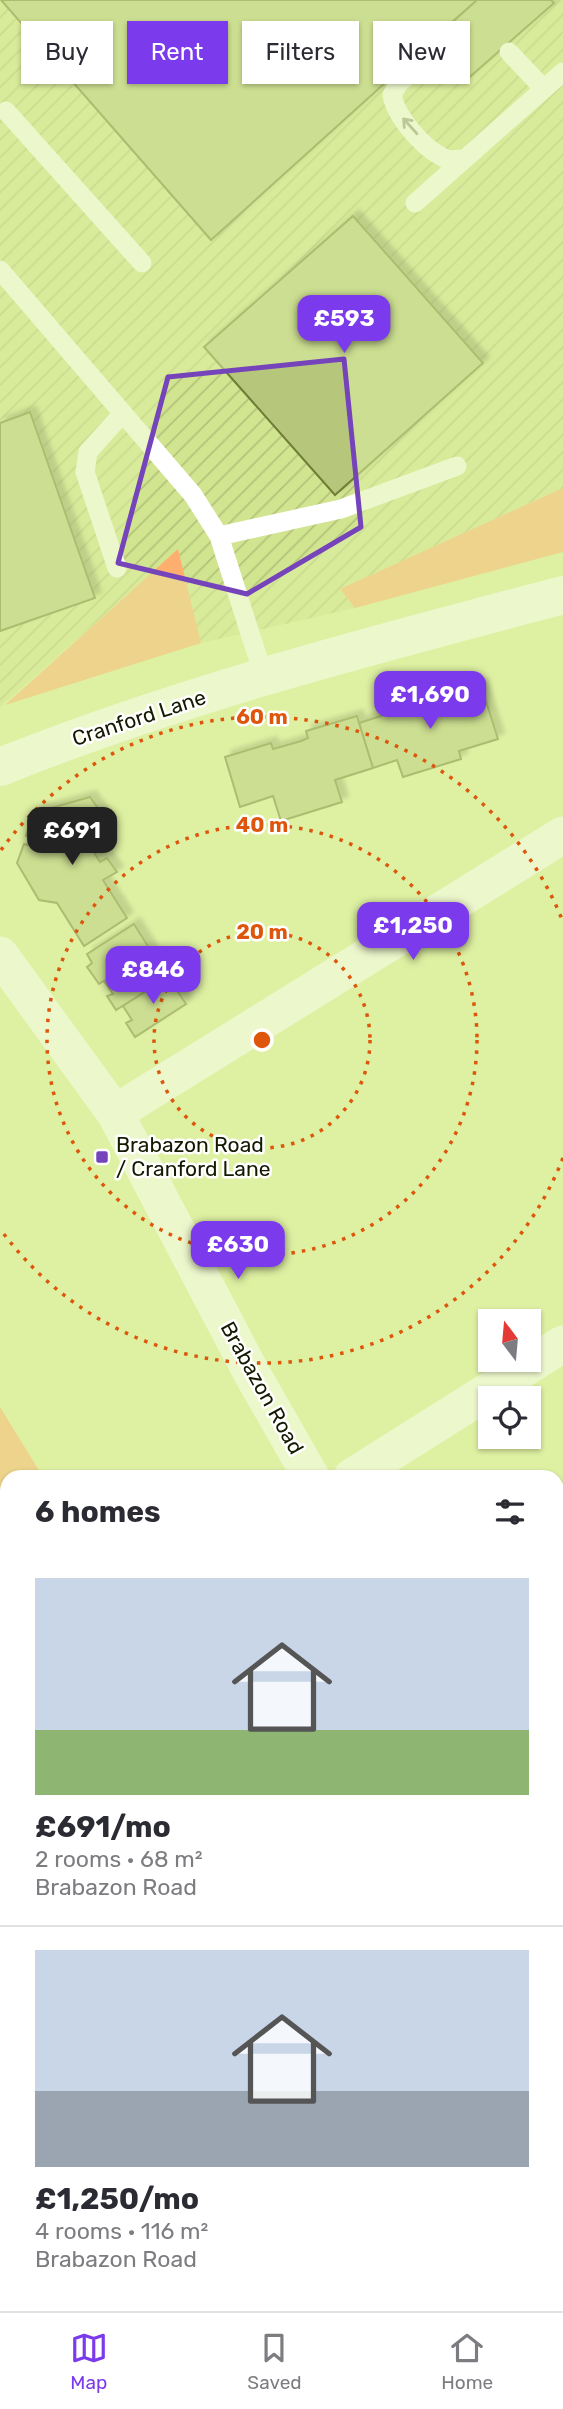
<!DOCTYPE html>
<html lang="en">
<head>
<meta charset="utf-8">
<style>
	:root { --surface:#fff; --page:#f7f7f7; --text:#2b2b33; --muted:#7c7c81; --line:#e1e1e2; --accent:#7c3aed }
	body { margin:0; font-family:Rubik,sans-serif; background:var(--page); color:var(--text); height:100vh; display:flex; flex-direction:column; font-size:26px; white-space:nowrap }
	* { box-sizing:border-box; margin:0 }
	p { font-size:23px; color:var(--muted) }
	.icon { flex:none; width:38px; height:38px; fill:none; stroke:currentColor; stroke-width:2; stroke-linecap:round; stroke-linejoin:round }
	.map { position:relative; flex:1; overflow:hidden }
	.sheet { position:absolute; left:0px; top:1470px; width:564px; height:842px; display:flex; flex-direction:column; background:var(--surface); border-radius:21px 21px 0 0; box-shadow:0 2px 5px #0004 }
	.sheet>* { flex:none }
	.hud { position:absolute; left:21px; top:21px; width:522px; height:63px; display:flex; gap:14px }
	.needle { width:46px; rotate:344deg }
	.buttons { position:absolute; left:478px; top:1309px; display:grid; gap:14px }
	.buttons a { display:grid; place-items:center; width:63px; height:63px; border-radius:0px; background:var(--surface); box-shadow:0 2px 5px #0004; font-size:35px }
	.price { position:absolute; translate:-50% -60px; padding:0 16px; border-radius:14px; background:var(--accent); color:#fff; font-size:23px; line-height:46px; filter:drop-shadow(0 2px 4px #0008) }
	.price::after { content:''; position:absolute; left:50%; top:42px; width:21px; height:16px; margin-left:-10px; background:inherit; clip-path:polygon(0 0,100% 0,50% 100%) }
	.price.active { background:#222; color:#fff }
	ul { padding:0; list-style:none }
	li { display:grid; align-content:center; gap:14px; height:371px; padding:0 35px }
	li+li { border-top:2px solid var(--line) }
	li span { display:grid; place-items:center; height:217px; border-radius:0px; color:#555 }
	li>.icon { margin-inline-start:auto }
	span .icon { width:126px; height:126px; fill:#fffc; stroke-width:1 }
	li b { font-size:30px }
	h2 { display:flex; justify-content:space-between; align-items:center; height:84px; padding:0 35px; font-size:30px }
	.tag { padding:0 24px; border-radius:0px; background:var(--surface); box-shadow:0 2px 5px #0004; font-size:24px; line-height:63px }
	.tag.active { background:var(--accent); color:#fff }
	.menu { display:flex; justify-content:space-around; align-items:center; height:98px; border-top:2px solid var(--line); background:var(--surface); font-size:19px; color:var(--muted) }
	.menu a { display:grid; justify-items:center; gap:4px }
	.menu .active { color:var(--accent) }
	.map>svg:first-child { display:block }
	.industrial { fill:url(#industrial-furrows) }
	.grass { fill:#feaf6f }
	.building { fill:#b6c77c; stroke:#6f7d34; stroke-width:2; filter:url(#shadow) }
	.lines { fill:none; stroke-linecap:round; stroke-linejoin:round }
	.lane { stroke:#fff; stroke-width:19 }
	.street { stroke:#fff; stroke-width:37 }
	.secondary { stroke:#fff; stroke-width:38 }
	.oneway { stroke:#95988c }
	.marked { fill:none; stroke:#7543ba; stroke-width:5; stroke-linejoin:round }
	.ring { fill:none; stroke:#dd560b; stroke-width:3.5; stroke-dasharray:3.5 7 }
	.poi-dot { fill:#7543ba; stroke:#fff; stroke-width:2.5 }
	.labels { text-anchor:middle; stroke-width:5; stroke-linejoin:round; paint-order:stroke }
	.street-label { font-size:21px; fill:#141900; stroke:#fff }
	.poi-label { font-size:21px; fill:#141900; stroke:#fff; text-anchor:start }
	.centre { fill:#dd560b; stroke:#fff; stroke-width:3.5 }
	.ring-label { font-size:21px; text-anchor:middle; font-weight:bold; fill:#dd560b; stroke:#fff; stroke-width:5; stroke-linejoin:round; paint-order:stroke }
</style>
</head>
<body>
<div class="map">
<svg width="563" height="2311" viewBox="0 0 563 2311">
	<defs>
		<pattern id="industrial-furrows" width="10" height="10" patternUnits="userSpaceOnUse" patternTransform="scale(1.75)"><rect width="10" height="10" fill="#d1e490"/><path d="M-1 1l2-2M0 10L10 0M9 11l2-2" fill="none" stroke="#b3c37a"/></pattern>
		<filter id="shadow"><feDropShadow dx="6" dy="-6" stdDeviation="2" flood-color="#0004"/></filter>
	</defs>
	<rect width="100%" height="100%" fill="#def0a3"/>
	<!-- industrial -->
	<path class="industrial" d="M 0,0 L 563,0 L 563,488 L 340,589 L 355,608 L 201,643 L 178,550 L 0,707 Z"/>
	<!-- grass -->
	<path class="grass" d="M 563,488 L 563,552 L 355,608 L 340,589 Z
		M 178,549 L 201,643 L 5,705 Z
		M 0,1407 L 43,1477 L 7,1477 L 7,2305 L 548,2305 L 551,2311 L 0,2311 Z"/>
	<!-- building -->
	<path class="building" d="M 1,0 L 477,0 L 211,240 Z
		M 477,0 L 551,0 L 554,3 L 464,82 L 428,43 Z
		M 353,216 L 483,363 L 335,495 L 204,347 Z
		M 30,412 L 95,598 L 0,631 L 0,423 Z
		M 481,685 L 498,739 L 459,751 L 461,759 L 403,777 L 397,760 L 373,768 L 359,723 L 409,707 L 407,699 L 431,692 L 440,689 L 442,697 Z
		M 357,716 L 373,768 L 335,780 L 342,802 L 281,821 L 273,796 L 240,807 L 225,757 L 271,743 L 273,749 L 301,741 L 308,738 L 306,731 Z
		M 90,797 L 108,822 L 95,854 L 100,862 L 107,858 L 117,872 L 103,880 L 127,918 L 84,946 L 57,903 L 39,900 L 17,863 L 24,844 L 28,845 L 31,838 L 26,836 L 33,813 Z
		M 134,924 L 151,951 L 99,984 L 87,967 L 92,963 L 87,954 Z
		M 151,951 L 168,977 L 116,1010 L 107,996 L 113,994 L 104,981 Z
		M 168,977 L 186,1004 L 135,1037 L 126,1023 L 132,1020 L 123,1006 Z"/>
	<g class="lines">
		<!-- lane -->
		<path class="lane" d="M 509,52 L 544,89
			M 430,56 L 399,83 L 392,95 C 396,117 423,148 444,158 C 449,161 459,159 465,159
			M 6,111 L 142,263
			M 415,203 L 563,72
			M 0,270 L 193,495 L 219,536 L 264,677
			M 219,536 L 341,509 L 457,466
			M 117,568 L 85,472 L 88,452 L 123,413"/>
		<!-- street -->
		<path class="street" d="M 0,955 L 115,1113 L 251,1372 L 311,1477
			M 115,1113 L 563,835
			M 352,1477 L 563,1344
			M 556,1839 L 563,1850"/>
		<!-- secondary -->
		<path class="secondary" d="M 0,767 C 182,694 374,645 563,595"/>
	</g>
	<!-- one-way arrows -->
	<defs><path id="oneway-shaft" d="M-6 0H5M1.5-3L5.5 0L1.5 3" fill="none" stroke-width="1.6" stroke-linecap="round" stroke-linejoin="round" transform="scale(1.75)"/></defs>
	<use class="oneway" href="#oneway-shaft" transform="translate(410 126) rotate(-132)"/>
	<!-- marked area -->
	<path d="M0 0H563V2311H0ZM 344,359 L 361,527 L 247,594 L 118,563 L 168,377 Z" fill="#def0a3" fill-opacity=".55" fill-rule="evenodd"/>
	<path class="marked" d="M 344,359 L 361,527 L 247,594 L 118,563 L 168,377 Z"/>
	<!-- distance rings -->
	<g class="ring">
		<circle cx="262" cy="1040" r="108"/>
		<circle cx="262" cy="1040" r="215"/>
		<path d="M563 1158A323 323 0 0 1 1 1230M1 850A323 323 0 0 1 563 922"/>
	</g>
	<!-- markers -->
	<rect class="poi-dot" x="95" y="1150" width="14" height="14" rx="3.5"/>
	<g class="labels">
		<!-- street labels -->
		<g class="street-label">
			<text transform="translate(139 718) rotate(-18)" y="7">Cranford Lane</text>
			<text transform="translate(262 1388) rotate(61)" y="7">Brabazon Road</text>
		</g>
		<!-- poi labels -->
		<g class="poi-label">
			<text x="116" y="1152">Brabazon Road<tspan x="116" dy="24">/ Cranford Lane</tspan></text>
		</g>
	</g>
	<circle cx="262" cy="1040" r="10" class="centre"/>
	<g class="ring-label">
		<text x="262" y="724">60 m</text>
		<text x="262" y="832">40 m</text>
		<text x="262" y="939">20 m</text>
	</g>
</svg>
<div class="buttons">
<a><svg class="needle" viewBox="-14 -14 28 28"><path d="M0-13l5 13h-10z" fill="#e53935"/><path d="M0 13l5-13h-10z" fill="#7c7c81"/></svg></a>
<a><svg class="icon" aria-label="locate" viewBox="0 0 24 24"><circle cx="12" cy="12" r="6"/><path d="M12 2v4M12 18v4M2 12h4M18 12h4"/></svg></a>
</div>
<b class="price" style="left:344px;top:355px">£593</b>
<b class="price" style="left:430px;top:731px">£1,690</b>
<b class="price active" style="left:72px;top:867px">£691</b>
<b class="price" style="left:413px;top:962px">£1,250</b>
<b class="price" style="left:153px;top:1006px">£846</b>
<b class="price" style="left:238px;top:1281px">£630</b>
<div class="hud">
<a class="tag">Buy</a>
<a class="tag active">Rent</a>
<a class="tag">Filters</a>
<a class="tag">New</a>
</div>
<section class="sheet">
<h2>6 homes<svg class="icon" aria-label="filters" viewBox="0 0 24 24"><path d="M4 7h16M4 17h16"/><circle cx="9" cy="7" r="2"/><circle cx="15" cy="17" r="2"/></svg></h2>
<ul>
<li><span style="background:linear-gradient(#c9d6e8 70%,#8fb573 0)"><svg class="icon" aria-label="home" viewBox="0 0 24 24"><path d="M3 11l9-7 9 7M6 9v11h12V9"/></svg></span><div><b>£691/mo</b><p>2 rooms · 68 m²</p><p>Brabazon Road</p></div></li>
<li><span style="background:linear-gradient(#c9d6e8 65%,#9aa5b1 0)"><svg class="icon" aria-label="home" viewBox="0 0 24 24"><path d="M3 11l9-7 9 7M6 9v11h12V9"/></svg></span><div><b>£1,250/mo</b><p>4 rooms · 116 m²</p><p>Brabazon Road</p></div></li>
</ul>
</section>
</div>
<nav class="menu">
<a class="active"><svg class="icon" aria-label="map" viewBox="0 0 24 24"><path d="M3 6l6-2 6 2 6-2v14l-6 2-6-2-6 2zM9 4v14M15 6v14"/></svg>Map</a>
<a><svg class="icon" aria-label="saved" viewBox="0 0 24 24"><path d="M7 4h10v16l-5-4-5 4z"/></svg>Saved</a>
<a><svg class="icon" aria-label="home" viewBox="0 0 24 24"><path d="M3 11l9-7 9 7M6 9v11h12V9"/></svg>Home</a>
</nav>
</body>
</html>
